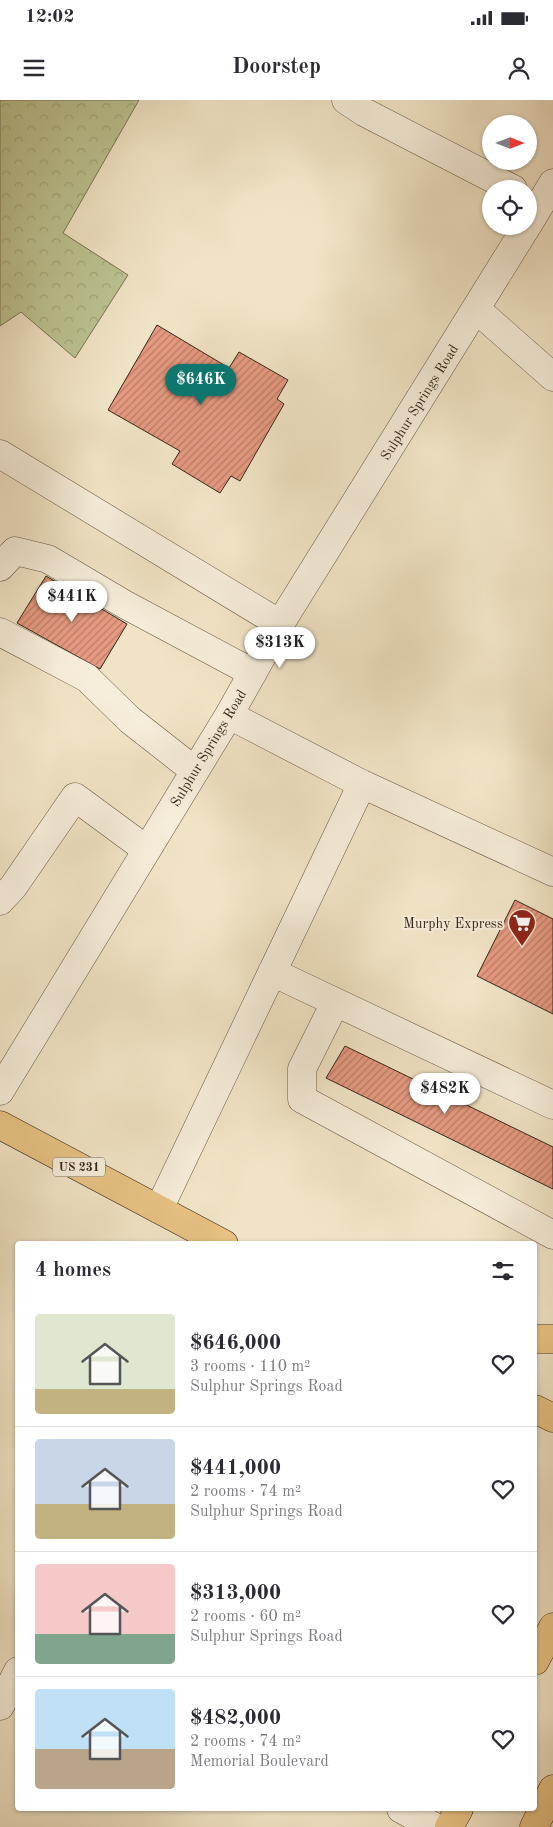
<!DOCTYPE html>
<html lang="en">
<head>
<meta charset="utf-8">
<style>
	:root { --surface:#fff; --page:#f7f7f7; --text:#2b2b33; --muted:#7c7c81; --line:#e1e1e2; --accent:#0f766e }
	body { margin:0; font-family:"Old Standard TT",serif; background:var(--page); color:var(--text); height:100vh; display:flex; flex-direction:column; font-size:19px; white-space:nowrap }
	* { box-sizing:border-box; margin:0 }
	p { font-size:16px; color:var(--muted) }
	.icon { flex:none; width:28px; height:28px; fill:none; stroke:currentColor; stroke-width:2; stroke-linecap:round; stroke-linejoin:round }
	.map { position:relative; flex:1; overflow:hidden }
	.sheet { position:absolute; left:15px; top:1141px; width:522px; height:570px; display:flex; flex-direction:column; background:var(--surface); border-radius:5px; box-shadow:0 1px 4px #0004 }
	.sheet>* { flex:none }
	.needle { width:32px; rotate:90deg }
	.tools { position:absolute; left:482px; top:15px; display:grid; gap:10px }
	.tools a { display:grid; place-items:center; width:55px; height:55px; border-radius:50%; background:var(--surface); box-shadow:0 1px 4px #0004; font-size:25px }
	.price { position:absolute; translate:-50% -42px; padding:0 11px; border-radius:18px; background:#fff; color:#222; font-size:16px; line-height:32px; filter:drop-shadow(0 1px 2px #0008) }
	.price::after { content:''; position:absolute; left:50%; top:30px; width:15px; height:11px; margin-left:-8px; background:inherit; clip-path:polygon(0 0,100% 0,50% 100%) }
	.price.current { background:var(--accent); color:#fff }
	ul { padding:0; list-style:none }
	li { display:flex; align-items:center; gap:15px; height:125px; padding:0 20px }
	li+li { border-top:1px solid var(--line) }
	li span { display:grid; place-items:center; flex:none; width:140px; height:100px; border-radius:5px; color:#555 }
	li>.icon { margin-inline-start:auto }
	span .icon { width:60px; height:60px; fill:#fffc; stroke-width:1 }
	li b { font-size:21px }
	h2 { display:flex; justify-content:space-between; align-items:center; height:60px; padding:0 20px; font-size:21px }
	.status { display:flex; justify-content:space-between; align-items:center; height:35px; padding:0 25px; background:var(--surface); direction:ltr }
	.status svg { height:14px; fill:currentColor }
	header { display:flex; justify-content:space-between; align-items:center; height:65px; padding:0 20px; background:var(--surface); font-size:22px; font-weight:700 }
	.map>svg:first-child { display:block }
	.forest { fill:url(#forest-crowns); stroke:#797454 }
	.building { fill:url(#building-hatch); stroke:#352617 }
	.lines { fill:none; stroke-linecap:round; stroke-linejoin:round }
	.minor-casing { stroke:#645643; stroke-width:29 }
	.major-casing { stroke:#352617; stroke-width:29 }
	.minor { stroke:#f6edda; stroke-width:28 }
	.major { stroke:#e8c283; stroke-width:28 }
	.labels { text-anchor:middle; stroke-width:4; stroke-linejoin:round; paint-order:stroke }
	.shield { fill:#f6edda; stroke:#6f6252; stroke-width:1 }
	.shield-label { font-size:12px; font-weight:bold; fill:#352617 }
	.street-label { font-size:14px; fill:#352617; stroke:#f6edda }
	.poi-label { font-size:14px; fill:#352617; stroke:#f6edda; text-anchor:end }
</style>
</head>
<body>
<div class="status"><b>12:02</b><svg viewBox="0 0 49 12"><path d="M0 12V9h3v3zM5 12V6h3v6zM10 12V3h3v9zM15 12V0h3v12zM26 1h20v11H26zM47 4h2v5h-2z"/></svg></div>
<header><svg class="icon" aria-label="menu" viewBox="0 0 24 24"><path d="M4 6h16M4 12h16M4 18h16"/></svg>Doorstep<svg class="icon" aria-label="person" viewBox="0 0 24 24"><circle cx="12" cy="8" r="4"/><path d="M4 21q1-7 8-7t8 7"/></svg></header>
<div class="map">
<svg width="553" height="1727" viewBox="0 0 553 1727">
	<defs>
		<pattern id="forest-crowns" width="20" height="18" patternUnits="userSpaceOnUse" patternTransform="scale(1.25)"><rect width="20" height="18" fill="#bdc392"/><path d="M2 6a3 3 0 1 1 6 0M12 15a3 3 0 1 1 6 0" fill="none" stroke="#a3a77d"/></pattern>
		<pattern id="building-hatch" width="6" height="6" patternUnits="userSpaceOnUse" patternTransform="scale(1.25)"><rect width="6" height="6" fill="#e69a81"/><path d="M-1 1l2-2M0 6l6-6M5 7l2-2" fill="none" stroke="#bb7d69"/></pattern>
	</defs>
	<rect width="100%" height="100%" fill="#f1e4c6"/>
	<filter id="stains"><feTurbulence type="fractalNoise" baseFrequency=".004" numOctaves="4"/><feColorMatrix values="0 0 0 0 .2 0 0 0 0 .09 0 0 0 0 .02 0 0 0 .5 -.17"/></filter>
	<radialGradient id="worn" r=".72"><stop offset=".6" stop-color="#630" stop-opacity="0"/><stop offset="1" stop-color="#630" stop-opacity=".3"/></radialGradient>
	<!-- forest -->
	<path class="forest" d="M 0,0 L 139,0 L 63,133 L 128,175 L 75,258 L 21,212 L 0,226 Z"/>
	<!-- building -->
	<path class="building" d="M 157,225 L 229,268 L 239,252 L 288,280 L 277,299 L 284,304 L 240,381 L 231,376 L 220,393 L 172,364 L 180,351 L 108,310 Z
		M 46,476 L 127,524 L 100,569 L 17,523 Z
		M 515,800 L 553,819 L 553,914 L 477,876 Z
		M 345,946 L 553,1047 L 553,1089 L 326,978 Z"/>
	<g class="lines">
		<defs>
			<path id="minor" d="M 346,0 L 364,12 L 513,89
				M 529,123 L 553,83
				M 476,209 L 553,277
				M 0,354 L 280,524
				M 0,467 L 15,451 L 48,459 L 124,504 L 253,573
				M 0,532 L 87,578 L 130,620 L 195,671
				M 229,615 L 362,684 L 553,772
				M 0,801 L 13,787 L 75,697 L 147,750
				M 272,872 L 553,1005
				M 335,903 L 302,969 L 302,999 L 553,1135
				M 0,991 L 229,615 L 280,524 L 527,126
				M 159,1109 L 362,684
				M 0,1606 L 18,1571
				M 401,1709 L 435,1727"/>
			<path id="major" d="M 0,1025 L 224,1144
				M 535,1239 L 553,1239
				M 535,1309 L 553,1318
				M 535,1561 L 553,1527
				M 449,1727 L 459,1709
				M 534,1727 L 553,1689"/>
		</defs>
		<!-- minor casing -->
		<use href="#minor" class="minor-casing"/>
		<!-- major casing -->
		<use href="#major" class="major-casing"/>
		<!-- minor -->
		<use href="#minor" class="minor"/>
		<!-- major -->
		<use href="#major" class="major"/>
	</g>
	<!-- icons -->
	<defs>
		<symbol id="supermarket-pin" viewBox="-11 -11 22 30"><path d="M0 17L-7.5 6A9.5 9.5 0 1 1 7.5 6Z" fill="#8f2418" stroke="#f6edda"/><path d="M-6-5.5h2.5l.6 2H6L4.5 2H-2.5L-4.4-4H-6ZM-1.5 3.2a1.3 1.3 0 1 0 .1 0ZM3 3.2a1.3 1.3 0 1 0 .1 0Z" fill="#fff"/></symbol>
	</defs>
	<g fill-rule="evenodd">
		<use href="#supermarket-pin" x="506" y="807" width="32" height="43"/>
	</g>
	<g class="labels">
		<!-- shield labels -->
		<rect class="shield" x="53" y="1057.5" width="52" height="19" rx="4"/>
		<g class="shield-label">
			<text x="79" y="1071">US 231</text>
		</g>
		<!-- street labels -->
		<g class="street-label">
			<text transform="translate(419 302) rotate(-58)" y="5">Sulphur Springs Road</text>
			<text transform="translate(208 648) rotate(-59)" y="5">Sulphur Springs Road</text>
		</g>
		<!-- poi labels -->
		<g class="poi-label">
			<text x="503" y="828">Murphy Express</text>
		</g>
	</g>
	<rect width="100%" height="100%" filter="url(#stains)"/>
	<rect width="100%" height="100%" fill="url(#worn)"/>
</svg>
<div class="tools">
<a><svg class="needle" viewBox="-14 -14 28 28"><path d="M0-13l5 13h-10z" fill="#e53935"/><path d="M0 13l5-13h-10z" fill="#7c7c81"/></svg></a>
<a><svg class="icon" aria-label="locate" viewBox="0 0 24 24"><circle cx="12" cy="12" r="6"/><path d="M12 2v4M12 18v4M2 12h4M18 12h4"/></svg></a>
</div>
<b class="price current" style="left:201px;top:306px">$646K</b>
<b class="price" style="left:72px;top:523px">$441K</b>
<b class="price" style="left:280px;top:569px">$313K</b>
<b class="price" style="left:445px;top:1015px">$482K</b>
<section class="sheet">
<h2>4 homes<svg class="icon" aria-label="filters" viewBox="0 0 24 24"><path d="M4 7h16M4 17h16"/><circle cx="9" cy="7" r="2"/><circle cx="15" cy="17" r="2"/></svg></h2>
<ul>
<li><span style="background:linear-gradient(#dfe7d0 75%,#c2b280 0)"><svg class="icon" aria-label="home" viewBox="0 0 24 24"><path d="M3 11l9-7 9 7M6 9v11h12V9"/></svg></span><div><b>$646,000</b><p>3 rooms · 110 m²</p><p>Sulphur Springs Road</p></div><svg class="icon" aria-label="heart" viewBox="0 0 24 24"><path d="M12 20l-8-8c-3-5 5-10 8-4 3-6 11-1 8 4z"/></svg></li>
<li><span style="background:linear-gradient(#c9d6e8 65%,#c2b280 0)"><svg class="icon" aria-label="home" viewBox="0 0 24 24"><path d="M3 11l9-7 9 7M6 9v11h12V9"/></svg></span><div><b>$441,000</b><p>2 rooms · 74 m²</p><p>Sulphur Springs Road</p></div><svg class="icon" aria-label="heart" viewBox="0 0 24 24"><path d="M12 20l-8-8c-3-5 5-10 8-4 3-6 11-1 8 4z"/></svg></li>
<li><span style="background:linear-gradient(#f6c9c9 70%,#7fa58c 0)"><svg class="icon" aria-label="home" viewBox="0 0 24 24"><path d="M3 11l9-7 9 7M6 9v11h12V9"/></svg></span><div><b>$313,000</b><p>2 rooms · 60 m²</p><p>Sulphur Springs Road</p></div><svg class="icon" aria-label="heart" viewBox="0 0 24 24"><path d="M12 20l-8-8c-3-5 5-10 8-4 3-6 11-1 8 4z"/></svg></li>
<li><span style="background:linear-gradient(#bfe0f5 60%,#b9a48a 0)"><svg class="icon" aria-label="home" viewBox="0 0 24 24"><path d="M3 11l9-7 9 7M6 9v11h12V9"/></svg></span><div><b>$482,000</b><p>2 rooms · 74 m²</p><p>Memorial Boulevard</p></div><svg class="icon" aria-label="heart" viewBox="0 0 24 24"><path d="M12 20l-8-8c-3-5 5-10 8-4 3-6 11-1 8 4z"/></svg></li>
</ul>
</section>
</div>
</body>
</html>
